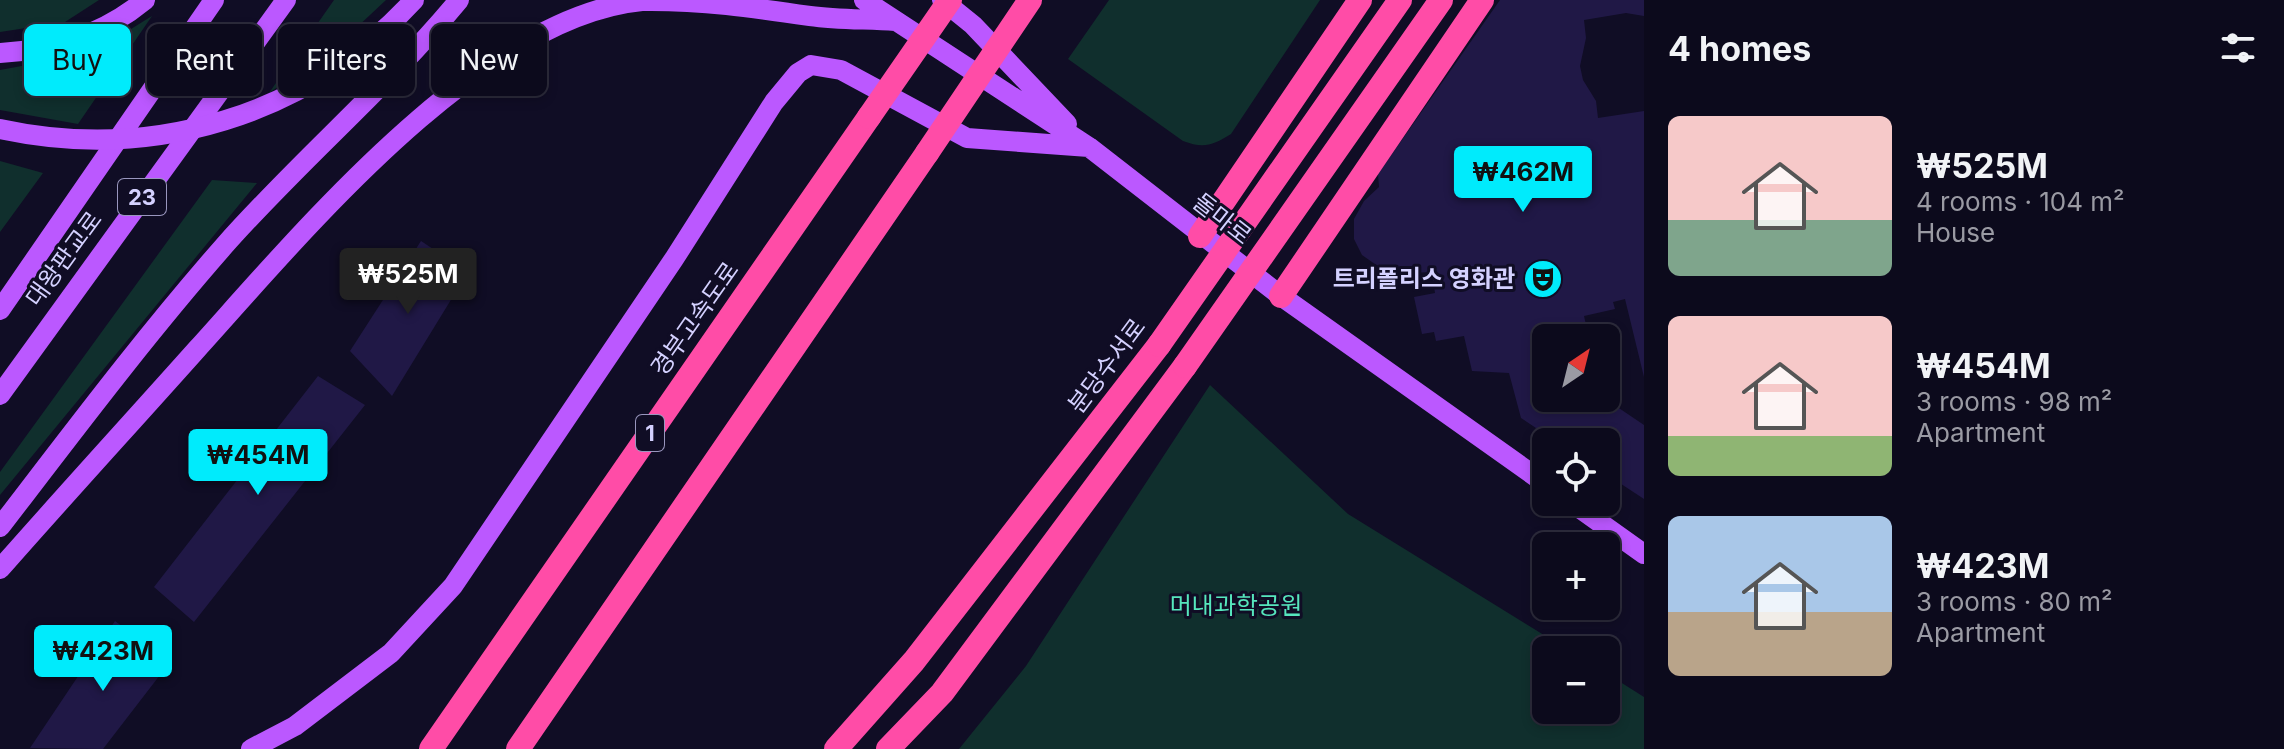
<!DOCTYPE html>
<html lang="en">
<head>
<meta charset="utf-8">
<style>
	:root { --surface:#0c0a1c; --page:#151325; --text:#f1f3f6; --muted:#9a9aa3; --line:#2c2b3b; --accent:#00ebfc }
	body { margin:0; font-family:Inter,"Noto Sans KR",sans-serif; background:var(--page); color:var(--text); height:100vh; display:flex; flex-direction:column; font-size:30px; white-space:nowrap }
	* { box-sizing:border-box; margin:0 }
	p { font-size:26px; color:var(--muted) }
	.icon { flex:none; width:44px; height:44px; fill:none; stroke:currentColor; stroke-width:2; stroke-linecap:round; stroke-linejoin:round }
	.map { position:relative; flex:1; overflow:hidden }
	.sheet { display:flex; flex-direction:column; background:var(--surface); width:640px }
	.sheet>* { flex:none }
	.top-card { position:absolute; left:24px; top:24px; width:760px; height:72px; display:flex; gap:16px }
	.needle { width:52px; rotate:35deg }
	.controls { position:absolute; left:1532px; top:324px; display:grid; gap:16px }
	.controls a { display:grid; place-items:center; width:88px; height:88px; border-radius:12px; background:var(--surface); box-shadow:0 4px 12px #0003,0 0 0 2px var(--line); font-size:40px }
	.price { position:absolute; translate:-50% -68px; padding:0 18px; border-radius:8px; background:var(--accent); color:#111; font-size:26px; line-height:52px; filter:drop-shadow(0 2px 4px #0008) }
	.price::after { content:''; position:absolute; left:50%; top:48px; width:24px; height:18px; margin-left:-12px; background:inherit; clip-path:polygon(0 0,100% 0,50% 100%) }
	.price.selected { background:#222; color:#fff }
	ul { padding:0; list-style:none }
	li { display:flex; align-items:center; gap:24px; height:200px; padding:0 24px }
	li span { display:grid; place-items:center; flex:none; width:224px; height:160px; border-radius:12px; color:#555 }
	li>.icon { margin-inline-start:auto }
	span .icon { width:96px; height:96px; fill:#fffc; stroke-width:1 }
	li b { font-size:34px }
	h2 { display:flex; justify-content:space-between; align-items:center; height:96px; padding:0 24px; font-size:34px }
	.chip { padding:0 28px; border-radius:12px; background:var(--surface); box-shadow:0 4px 12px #0003,0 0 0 2px var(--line); font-size:28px; line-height:72px }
	.chip.selected { background:var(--accent); color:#111 }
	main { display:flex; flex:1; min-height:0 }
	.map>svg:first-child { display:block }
	.green { fill:#102f2d }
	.building { fill:#201846 }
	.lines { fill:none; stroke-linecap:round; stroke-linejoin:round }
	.primary { stroke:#bb58ff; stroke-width:20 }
	.highway { stroke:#ff4ca7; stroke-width:24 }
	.primary-bridge { stroke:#bb58ff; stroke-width:20 }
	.highway-bridge { stroke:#ff4ca7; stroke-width:24 }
	.labels { text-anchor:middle; stroke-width:6; stroke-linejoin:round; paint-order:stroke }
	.shield { fill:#100d25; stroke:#9996be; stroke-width:2 }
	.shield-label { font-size:22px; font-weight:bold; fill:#d4d1ff }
	.street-label { font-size:24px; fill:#d4d1ff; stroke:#100d25 }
	.poi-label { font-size:24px; font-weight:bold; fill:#d4d1ff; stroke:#100d25; text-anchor:end }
	.park-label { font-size:24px; fill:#56e6bd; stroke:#100d25 }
</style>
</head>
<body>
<main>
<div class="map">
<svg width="1644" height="749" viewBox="0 0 1644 749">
	<rect width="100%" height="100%" fill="#100d25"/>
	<!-- green -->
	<path class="green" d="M 0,0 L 99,0 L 65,22 L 0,32 Z
		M 334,0 L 386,0 L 339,44 L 269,93 Z
		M 1109,0 L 1320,0 L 1231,134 C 1213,145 1204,149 1183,141 L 1068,59 Z
		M 152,16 L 78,124 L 0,110 L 0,70 L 92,53 Z
		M 0,161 L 43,173 L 0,232 Z
		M 212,180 L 257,183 L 0,495 L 0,472 Z
		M 1210,385 L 1348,514 L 1568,650 L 1546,650 L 1546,710 L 1606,710 L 1606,673 L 1644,697 L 1644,749 L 959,749 L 1026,666 Z"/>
	<!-- building -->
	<path class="building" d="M 1500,0 L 1644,0 L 1644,16 L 1626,13 L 1584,20 L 1586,38 L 1580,66 L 1583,80 L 1596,101 L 1598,118 L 1644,111 L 1644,377 L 1625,299 L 1613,302 L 1615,309 L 1584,316 L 1589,338 L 1546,338 L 1546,398 L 1604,398 L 1644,425 L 1644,499 L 1606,474 L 1606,442 L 1557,442 L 1521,418 L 1509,373 L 1472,371 L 1464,336 L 1436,341 L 1434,332 L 1422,334 L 1414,297 L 1435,293 L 1432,272 L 1389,274 L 1362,255 L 1354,239 L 1354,219 L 1364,201 L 1379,187 L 1378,174 Z
		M 421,241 L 468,272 L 392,396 L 350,351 Z
		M 318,376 L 365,405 L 194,622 L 154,587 Z
		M 115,621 L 170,662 L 103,749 L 30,748 Z"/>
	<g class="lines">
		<!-- primary -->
		<path class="primary" d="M 864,0 L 1089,147 L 1281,296 L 1546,484
			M 942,0 L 973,25 L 1067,124
			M 0,53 C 53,50 104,34 145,0
			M 0,310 L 214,0
			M 0,395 L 286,0
			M 1571,502 L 1644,554
			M 0,527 C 73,432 145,336 224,246 C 299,161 387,87 459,0
			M 0,569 C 65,495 132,422 198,348 C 301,234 481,16 642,1 C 699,0 755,8 810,16 C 838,20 867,19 895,21
			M 251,749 L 295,726 L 391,653 L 453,586 L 674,259 L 774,102 L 798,73 L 811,65 L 841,70 L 967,138 L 1089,147"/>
		<!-- highway -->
		<path class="highway" d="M 1200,236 L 1360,0
			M 1281,296 L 1482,0
			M 431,749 L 869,117
			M 518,749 L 927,153
			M 836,749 L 914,661 L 1159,345
			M 888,749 L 942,693 L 1185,366"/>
		<!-- primary-bridge -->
		<path class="primary-bridge" d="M 0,129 C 153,162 308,116 414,0"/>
		<!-- highway-bridge -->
		<path class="highway-bridge" d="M 869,117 L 950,0
			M 927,153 L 1030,0
			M 1159,345 L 1400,0
			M 1185,366 L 1441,0"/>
	</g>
	<!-- icons -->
	<defs>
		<symbol id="theatre-disc" viewBox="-11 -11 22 22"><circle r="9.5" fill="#00ebfc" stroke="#100d25"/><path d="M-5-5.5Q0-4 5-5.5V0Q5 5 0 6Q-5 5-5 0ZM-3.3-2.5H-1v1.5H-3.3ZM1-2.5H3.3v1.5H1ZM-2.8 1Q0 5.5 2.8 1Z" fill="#111"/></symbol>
	</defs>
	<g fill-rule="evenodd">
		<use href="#theatre-disc" x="1521" y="257" width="44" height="44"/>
	</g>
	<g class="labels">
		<!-- shield labels -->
		<g class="shield">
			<rect x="118" y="179" width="48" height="36" rx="6"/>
			<rect x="636" y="415" width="28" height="36" rx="6"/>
		</g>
		<g class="shield-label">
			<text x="142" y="205">23</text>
			<text x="650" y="441">1</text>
		</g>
		<!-- street labels -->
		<g class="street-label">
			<text transform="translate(1222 219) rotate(38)" y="8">돌마로</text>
			<text transform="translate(64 259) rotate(-54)" y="8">대왕판교로</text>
			<text transform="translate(695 319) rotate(-55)" y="8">경부고속도로</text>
			<text transform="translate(1107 366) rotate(-53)" y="8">분당수서로</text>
		</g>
		<!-- poi labels -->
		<g class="poi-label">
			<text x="1515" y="287">트리폴리스 영화관</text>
		</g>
		<!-- park labels -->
		<g class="park-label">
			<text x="1236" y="614">머내과학공원</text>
		</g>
	</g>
</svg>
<div class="controls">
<a><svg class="needle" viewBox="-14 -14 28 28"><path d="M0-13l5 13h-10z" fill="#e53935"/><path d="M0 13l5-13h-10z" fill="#9a9aa3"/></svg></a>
<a><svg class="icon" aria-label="locate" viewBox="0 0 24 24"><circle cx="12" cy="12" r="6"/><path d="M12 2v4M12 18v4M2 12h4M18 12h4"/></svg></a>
<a>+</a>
<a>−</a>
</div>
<b class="price" style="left:1523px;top:214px">₩462M</b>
<b class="price selected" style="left:408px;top:316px">₩525M</b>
<b class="price" style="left:258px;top:497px">₩454M</b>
<b class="price" style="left:103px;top:693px">₩423M</b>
<div class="top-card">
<a class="chip selected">Buy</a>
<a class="chip">Rent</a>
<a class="chip">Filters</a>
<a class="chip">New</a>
</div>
</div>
<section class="sheet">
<h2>4 homes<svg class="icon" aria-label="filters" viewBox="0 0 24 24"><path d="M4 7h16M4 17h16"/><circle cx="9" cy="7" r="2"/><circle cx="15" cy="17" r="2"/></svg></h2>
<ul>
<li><span style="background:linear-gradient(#f6c9c9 65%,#7fa58c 0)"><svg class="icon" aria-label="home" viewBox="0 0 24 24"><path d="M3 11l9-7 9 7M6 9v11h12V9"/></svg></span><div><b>₩525M</b><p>4 rooms · 104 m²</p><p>House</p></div></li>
<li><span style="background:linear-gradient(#f6c9c9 75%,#8fb573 0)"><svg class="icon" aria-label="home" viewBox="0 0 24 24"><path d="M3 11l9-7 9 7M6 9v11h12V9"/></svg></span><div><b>₩454M</b><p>3 rooms · 98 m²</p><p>Apartment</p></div></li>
<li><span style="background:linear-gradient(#a9c7e8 60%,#b9a48a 0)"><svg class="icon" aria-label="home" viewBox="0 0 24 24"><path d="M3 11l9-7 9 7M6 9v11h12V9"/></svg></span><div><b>₩423M</b><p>3 rooms · 80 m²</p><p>Apartment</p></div></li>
</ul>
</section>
</main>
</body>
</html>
